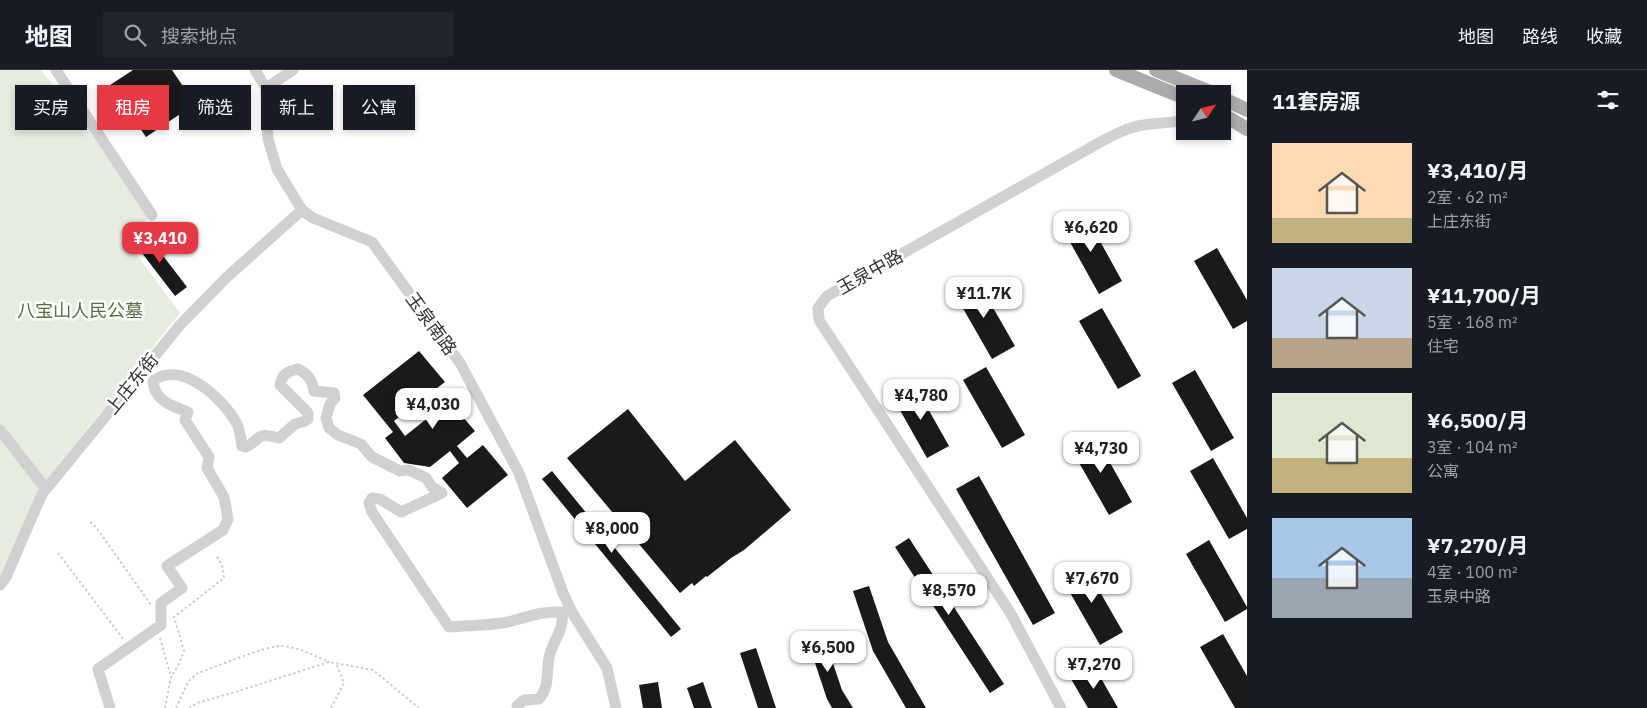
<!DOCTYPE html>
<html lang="zh">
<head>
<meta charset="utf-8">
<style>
	:root { --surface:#171b24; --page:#20242c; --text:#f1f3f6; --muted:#9ea1a6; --line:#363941; --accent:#e63946 }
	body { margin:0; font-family:"IBM Plex Sans","Noto Sans SC",sans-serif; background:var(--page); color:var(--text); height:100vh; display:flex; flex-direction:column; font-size:19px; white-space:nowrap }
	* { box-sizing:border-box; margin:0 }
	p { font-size:16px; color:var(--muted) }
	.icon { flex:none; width:28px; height:28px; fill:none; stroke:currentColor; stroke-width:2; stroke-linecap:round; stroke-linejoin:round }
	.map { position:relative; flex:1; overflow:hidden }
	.details { display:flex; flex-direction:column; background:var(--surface); width:400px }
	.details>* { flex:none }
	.hud { position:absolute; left:15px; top:15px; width:475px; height:45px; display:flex; gap:10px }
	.needle { width:32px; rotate:55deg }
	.buttons { position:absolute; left:1176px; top:15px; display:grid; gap:10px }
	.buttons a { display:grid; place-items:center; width:55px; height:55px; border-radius:0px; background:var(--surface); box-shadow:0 2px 8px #0003; font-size:25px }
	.price { position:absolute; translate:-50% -42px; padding:0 11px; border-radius:10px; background:#fff; color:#222; font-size:16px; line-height:32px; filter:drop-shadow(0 1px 2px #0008) }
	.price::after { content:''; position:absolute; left:50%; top:30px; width:15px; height:11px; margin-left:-8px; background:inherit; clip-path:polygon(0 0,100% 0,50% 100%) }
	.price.on { background:var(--accent); color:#fff }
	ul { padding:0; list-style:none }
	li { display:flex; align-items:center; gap:15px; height:125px; padding:0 25px }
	li span { display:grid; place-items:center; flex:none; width:140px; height:100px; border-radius:0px; color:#555 }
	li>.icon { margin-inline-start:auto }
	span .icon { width:60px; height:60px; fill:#fffc; stroke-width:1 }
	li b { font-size:21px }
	h2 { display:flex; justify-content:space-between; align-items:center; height:60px; padding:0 25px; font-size:21px }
	.tag { padding:0 18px; border-radius:0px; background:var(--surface); box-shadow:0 2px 8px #0003; font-size:18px; line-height:45px }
	.tag.on { background:var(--accent); color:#fff }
	header { display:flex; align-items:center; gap:30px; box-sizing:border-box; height:70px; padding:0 25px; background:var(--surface); border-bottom:1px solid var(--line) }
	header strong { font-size:24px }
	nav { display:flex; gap:28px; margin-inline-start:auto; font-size:18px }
	.search { width:350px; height:45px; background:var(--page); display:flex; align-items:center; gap:12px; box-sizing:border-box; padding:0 18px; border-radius:0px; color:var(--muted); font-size:19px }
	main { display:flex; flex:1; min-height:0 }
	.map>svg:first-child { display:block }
	.green { fill:#e6ecdf }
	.building { fill:#1a1a1a }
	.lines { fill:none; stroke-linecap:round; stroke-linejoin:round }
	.path { stroke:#cdcdcd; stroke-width:2; stroke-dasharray:2.5 2.5; stroke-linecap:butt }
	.minor { stroke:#d0d0d0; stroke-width:11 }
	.major { stroke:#ababab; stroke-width:14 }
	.labels { text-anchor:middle; stroke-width:5; stroke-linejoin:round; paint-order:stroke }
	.street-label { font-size:18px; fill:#333; stroke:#fff }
	.park-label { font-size:18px; fill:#56703f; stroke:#fff }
</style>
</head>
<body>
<header>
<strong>地图</strong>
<div class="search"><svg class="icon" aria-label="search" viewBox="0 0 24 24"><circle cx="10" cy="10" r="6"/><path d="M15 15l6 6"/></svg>搜索地点</div>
<nav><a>地图</a><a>路线</a><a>收藏</a></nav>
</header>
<main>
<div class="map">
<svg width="1247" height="638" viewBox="0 0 1247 638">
	<rect width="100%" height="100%" fill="#fff"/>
	<!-- green -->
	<path class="green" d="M 0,0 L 41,0 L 102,78 L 148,148 L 125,169 L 180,243 L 41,417 L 0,508 Z"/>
	<!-- building -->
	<path class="building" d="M 133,0 L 172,0 L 195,34 L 146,67 L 110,15 Z
		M 1084,142 L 1122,211 L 1099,224 L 1061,156 Z
		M 144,161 L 187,217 L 175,226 L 132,170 Z
		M 1217,178 L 1247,230 L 1247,251 L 1233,259 L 1194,191 Z
		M 976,208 L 1015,276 L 992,289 L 953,221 Z
		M 1102,238 L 1141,306 L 1118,319 L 1079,251 Z
		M 419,281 L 445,312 L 394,351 L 405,366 L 449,331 L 475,361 L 457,376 L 467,388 L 483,375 L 508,405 L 467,438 L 442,408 L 459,393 L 450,381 L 430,397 L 404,393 L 385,368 L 393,362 L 363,325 Z
		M 986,297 L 1025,365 L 1002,378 L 963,310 Z
		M 1195,300 L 1234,368 L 1211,381 L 1172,313 Z
		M 914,314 L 949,376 L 927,388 L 892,326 Z
		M 628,339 L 685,411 L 735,370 L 791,440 L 744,480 L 731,488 L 707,507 L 706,506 L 694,516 L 692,513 L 680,523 L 567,388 Z
		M 1094,364 L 1132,432 L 1109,445 L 1070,377 Z
		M 1213,388 L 1247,448 L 1247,459 L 1229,469 L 1190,401 Z
		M 552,401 L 681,559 L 671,567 L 542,409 Z
		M 979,406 L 1055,543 L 1033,555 L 956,419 Z
		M 909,468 L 1004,614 L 990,623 L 895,477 Z
		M 1209,470 L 1247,537 L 1247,539 L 1225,552 L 1186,484 Z
		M 1084,494 L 1123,562 L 1100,575 L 1061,507 Z
		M 869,516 L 888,572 L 926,638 L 906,638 L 873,581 L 853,521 Z
		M 823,564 L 842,620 L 853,638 L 832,638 L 827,629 L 807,569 Z
		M 1223,564 L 1247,606 L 1247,638 L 1235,638 L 1200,577 Z
		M 756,578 L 776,638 L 758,638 L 740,583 Z
		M 1094,596 L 1118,638 L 1088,638 L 1071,609 Z
		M 658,612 L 662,638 L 643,638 L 639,615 Z
		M 703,612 L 712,638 L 694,638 L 687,618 Z"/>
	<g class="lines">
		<!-- path -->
		<path class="path" d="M 90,452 L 96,457 L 151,535
			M 58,483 L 124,570
			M 160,568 L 171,607
			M 165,638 L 171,607 L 179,594 L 184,581 L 174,547 L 224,508 L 222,495 L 216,485
			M 176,638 L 188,612 L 196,604 C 212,598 268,575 281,576 C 298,577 313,585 329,592
			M 189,638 L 197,633 L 235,622 L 329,592 L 373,600 L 419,638
			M 331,638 L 344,613 L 336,593"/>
		<!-- minor -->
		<path class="minor" d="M 56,0 L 152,145
			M 255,0 L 266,18 L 293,0
			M 266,18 L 268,69 L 277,99 L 302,140 L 313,148 L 372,172 L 460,293 L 519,403 L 563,523 L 573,544 L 607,598 L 616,638
			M 0,360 L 46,419
			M 0,515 L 6,507 L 42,424 L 180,255 L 227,207 L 302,140
			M 110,638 L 98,599 L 161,555 L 161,533 L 182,518 L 167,496 L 223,460 L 228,449 L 224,427 L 207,398 L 209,387 L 185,350 L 188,342 C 173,336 154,331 153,311 C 182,289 224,330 237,354 C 240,360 241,369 242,376 L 246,377 C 264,367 255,362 279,368 L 295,354 L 303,352 L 308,349 L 308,343 L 280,315 C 282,304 288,301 298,299 C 308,304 312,310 314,321 L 334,323 L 335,328 L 330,334 L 326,348 L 329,358 L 338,365 L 361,374 L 372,387 L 400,401 L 409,400 L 426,408 L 432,417 L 442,423 L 401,442 L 380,429 L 372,428 L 369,433 L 372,442 L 449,557 C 468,555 494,556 512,551 C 530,546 543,541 562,542 C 565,560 552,571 549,588 C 546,604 550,616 539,629 L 524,630 L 517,636 L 518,638
			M 1061,638 L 1011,544 L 819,250 L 818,238 L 827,226 L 1104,70 C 1114,65 1123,60 1134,57 C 1151,52 1168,54 1185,50"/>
		<!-- major -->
		<path class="major" d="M 1116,0 L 1185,28
			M 1156,0 L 1215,24
			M 1222,28 L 1247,40
			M 1222,44 L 1247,59"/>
	</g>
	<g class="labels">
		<!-- street labels -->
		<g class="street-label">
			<text transform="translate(870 202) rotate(-29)" y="6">玉泉中路</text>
			<text transform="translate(431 254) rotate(54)" y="6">玉泉南路</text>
			<text transform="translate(132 314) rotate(-51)" y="6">上庄东街</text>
		</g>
		<!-- park labels -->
		<g class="park-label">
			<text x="80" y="247">八宝山人民公墓</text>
		</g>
	</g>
</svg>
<div class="buttons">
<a><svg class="needle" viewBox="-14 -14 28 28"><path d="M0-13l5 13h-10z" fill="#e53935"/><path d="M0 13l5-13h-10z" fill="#9ea1a6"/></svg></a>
</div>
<b class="price" style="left:1091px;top:183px">¥6,620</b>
<b class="price on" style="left:160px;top:194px">¥3,410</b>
<b class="price" style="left:984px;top:249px">¥11.7K</b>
<b class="price" style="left:921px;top:351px">¥4,780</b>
<b class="price" style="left:433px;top:360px">¥4,030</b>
<b class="price" style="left:1101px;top:404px">¥4,730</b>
<b class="price" style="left:612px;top:484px">¥8,000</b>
<b class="price" style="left:1092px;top:534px">¥7,670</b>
<b class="price" style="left:949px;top:546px">¥8,570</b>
<b class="price" style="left:828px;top:603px">¥6,500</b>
<b class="price" style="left:1094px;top:620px">¥7,270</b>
<div class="hud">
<a class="tag">买房</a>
<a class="tag on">租房</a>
<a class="tag">筛选</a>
<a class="tag">新上</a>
<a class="tag">公寓</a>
</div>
</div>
<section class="details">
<h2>11套房源<svg class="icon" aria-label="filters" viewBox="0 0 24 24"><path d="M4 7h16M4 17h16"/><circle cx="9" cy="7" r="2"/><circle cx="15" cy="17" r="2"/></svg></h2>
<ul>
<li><span style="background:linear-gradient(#ffd9b3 75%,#c2b280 0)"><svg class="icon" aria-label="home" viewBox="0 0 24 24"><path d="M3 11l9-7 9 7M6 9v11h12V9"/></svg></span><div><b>¥3,410/月</b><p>2室 · 62 m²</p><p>上庄东街</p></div></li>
<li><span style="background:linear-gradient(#c9d6e8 70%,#b9a48a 0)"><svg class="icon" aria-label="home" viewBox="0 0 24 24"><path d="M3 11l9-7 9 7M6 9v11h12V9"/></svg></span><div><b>¥11,700/月</b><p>5室 · 168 m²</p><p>住宅</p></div></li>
<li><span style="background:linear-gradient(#dfe7d0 65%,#c2b280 0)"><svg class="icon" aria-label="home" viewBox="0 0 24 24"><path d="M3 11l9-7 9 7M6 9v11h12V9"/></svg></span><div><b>¥6,500/月</b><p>3室 · 104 m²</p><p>公寓</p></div></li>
<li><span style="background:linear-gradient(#a9c7e8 60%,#9aa5b1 0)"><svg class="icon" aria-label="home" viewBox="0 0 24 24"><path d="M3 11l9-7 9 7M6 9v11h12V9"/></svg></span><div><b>¥7,270/月</b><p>4室 · 100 m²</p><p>玉泉中路</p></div></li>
</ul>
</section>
</main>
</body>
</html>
